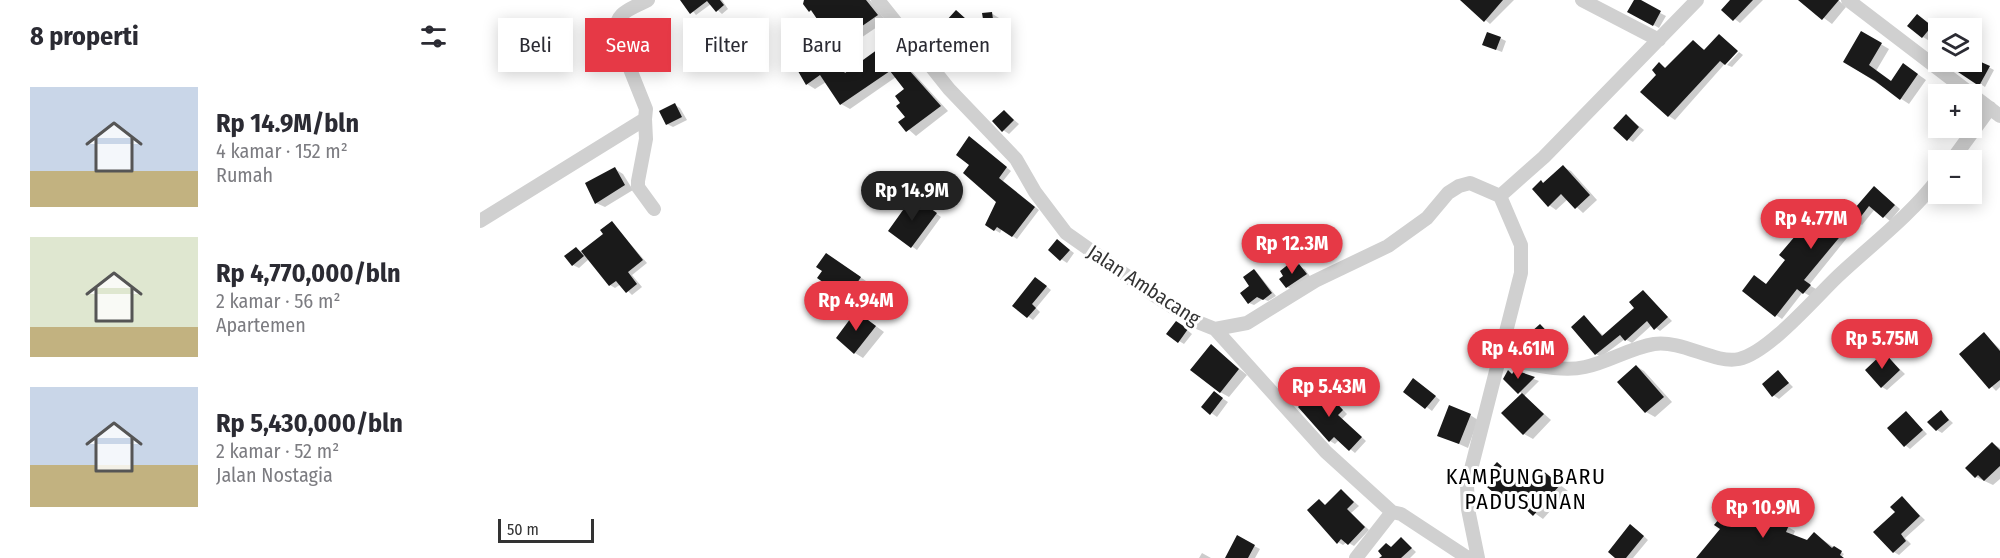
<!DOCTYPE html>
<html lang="id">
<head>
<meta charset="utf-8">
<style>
	:root { --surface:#fff; --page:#f7f7f7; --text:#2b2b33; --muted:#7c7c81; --accent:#e63946 }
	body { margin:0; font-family:"Fira Sans Condensed",sans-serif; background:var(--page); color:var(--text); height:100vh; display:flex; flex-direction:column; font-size:22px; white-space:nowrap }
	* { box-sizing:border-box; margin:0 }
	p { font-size:20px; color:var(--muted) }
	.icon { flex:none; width:33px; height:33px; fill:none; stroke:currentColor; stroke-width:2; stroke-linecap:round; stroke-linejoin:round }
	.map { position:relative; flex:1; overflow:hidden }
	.details { display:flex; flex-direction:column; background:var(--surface); width:480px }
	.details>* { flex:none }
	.hud { position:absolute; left:18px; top:18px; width:570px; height:54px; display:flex; gap:12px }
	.tools { position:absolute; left:1448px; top:18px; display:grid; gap:12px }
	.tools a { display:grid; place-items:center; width:54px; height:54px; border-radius:0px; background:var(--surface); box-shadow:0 3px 15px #0003; font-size:30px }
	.scale { position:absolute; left:18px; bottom:15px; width:96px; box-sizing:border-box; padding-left:6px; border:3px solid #333; border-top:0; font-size:16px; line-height:21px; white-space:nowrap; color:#333; -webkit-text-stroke:4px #fff; paint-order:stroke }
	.price { position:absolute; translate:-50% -51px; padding:0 14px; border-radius:21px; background:var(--accent); color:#fff; font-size:20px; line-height:39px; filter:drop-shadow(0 2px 3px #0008) }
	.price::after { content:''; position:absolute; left:50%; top:36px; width:18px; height:14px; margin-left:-9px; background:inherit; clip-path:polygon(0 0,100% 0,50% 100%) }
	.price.current { background:#222; color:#fff }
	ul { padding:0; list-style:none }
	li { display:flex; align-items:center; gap:18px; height:150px; padding:0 30px }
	li span { display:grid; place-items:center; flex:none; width:168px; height:120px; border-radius:0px; color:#555 }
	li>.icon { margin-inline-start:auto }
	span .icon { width:72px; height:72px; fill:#fffc; stroke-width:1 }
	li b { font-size:26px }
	h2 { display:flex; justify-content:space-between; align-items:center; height:72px; padding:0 30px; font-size:26px }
	.pill { padding:0 21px; border-radius:0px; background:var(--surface); box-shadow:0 3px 15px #0003; font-size:21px; line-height:54px }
	.pill.current { background:var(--accent); color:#fff }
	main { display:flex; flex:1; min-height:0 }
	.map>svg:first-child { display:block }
	.shadow { fill:#0003 }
	.building { fill:#1a1a1a }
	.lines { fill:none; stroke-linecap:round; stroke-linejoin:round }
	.minor { stroke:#d0d0d0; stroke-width:14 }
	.labels { text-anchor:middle; stroke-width:6; stroke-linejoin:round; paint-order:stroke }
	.street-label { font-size:20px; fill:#333; stroke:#fff }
	.quarter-label { font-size:22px; letter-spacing:1.5px; fill:#000; stroke:#fff }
</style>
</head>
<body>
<main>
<section class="details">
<h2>8 properti<svg class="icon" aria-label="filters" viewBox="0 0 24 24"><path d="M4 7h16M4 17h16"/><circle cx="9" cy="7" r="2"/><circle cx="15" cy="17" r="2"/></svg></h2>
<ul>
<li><span style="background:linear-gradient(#c9d6e8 70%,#c2b280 0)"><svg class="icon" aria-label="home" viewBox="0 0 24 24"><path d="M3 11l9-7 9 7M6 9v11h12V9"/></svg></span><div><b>Rp 14.9M/bln</b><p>4 kamar · 152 m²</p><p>Rumah</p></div></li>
<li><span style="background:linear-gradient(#dfe7d0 75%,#c2b280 0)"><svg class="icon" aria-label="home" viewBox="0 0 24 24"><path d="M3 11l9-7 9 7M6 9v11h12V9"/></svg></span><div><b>Rp 4,770,000/bln</b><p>2 kamar · 56 m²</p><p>Apartemen</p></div></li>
<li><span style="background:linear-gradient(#c9d6e8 65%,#c2b280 0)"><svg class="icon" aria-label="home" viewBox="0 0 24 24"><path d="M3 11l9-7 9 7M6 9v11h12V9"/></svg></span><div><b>Rp 5,430,000/bln</b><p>2 kamar · 52 m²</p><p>Jalan Nostagia</p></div></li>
</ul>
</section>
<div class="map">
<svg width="1520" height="558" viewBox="0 0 1520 558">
	<rect width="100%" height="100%" fill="#fff"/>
	<!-- shadow -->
	<path class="shadow" d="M 204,0 L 242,0 L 248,9 L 242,14 L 231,4 L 216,15 Z
		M 331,0 L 390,0 L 406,21 L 357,54 L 369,72 L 412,41 L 420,46 L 432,62 L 427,66 L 468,111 L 436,136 L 420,122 L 427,117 L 422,103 L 426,89 L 416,77 L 370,109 L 361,104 L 346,82 L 335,89 L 327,84 L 346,28 L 325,4 Z
		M 983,0 L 1034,0 L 1010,24 Z
		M 1155,0 L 1186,16 L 1179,28 L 1149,11 Z
		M 1252,0 L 1283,0 L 1260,23 L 1243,10 Z
		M 1358,0 L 1366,7 L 1352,24 L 1321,1 Z
		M 476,12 L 507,38 L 511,13 L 519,18 L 523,45 L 508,47 L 500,56 L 496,53 L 487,63 L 480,59 L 458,39 Z
		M 1442,19 L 1456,30 L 1448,40 L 1443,37 Z
		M 1382,33 L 1409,49 L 1396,71 L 1412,82 L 1432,70 L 1446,80 L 1429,104 L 1365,62 Z
		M 1239,35 L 1257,50 L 1195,120 L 1189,116 L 1179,74 L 1179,64 L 1187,69 L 1213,42 L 1226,51 Z
		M 266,37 L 280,50 L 259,68 L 254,65 Z
		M 1020,38 L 1026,41 L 1022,52 L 1004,45 Z
		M 1491,49 L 1499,54 L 1495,60 L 1514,70 L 1505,87 L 1471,65 L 1473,62 L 1491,62 Z
		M 1259,52 L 1263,55 L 1252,67 L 1247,65 Z
		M 195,105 L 200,108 L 207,120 L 193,127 L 187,124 Z
		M 524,111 L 539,124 L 529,134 L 523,130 Z
		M 1146,116 L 1164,130 L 1153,142 L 1148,139 Z
		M 490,138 L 531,171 L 523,181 L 559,210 L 537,239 L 522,229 L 520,233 L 515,230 L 518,201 L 491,164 Z
		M 1083,167 L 1091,171 L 1117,200 L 1103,213 L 1088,199 L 1076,210 L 1069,205 L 1064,184 Z
		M 135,169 L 143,174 L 153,190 L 125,207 L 116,203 Z
		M 1400,192 L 1420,209 L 1410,221 L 1395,209 L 1382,225 L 1379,223 L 1329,285 L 1336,289 L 1330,296 L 1323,292 L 1302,319 L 1296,315 L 1287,285 L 1357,211 L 1376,209 Z
		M 439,202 L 461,217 L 437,250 L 410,231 Z
		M 132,223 L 167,263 L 152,275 L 162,287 L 152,295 L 141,284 L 135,288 L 130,285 L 109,259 L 99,268 L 93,265 L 96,249 L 102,252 L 125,234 Z
		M 578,241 L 594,253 L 587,263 L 581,259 Z
		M 355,260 L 389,283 L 379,297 L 366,289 L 363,294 L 339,278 Z
		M 810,265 L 825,269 L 831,278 L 813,290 L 807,287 Z
		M 775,270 L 796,296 L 788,301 L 783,299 L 774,305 L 769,303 Z
		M 561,282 L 571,290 L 556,308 L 560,312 L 553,320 L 534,306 Z
		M 1163,292 L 1192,321 L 1180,331 L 1172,325 L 1152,343 L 1145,339 L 1121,357 L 1116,354 L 1104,317 L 1124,336 L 1156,308 Z
		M 385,318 L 404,332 L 383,358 L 375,353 Z
		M 702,326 L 712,334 L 704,344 L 699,341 Z
		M 1060,326 L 1083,348 L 1070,360 L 1052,354 Z
		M 1504,334 L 1520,349 L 1520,387 L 1516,391 L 1481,354 Z
		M 731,346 L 767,375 L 749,397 L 740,392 Z
		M 1404,354 L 1425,374 L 1407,390 L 1402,387 Z
		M 1156,366 L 1164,371 L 1192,402 L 1175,417 L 1166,412 L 1139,382 Z
		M 1029,372 L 1033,375 L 1036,372 L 1059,381 L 1044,396 L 1071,420 L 1053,439 L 1044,434 L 1042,395 Z
		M 1298,372 L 1313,387 L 1299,399 L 1293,395 Z
		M 939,383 L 960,400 L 952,411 L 925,391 Z
		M 839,386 L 867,414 L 862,419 L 886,441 L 875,453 L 859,440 L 855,444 L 850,441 Z
		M 739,396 L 748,402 L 737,417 L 723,407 Z
		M 1461,412 L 1473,423 L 1462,433 L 1457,430 Z
		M 1427,413 L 1447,434 L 1430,449 L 1425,445 Z
		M 990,415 L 998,420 L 988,448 L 959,435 Z
		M 1513,444 L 1520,448 L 1520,479 L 1513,485 L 1496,477 Z
		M 1017,464 L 1047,488 L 1062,471 L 1088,491 L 1063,519 L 1042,504 L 1037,509 L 1029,504 Z
		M 862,491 L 879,506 L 871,513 L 889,530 L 874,546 L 867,542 L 863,545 L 858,542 L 839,501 L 846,506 Z
		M 1422,498 L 1445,520 L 1425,538 L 1431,544 L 1419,555 L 1414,552 L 1417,513 Z
		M 1291,512 L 1298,515 L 1296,520 L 1315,531 L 1313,536 L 1327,542 L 1334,534 L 1364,554 L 1361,558 L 1226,558 Z
		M 1156,529 L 1168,540 L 1153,558 L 1138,558 Z
		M 757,537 L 780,549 L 775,558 L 747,558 Z
		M 922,539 L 936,552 L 930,558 L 906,558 Z
		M 722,553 L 731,558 L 719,558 Z"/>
	<!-- building -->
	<path class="building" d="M 200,0 L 240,0 L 244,5 L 236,12 L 227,1 L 210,14 Z
		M 324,0 L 386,0 L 398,15 L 349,49 L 365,73 L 412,39 L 424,57 L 420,60 L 461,106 L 426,132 L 418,122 L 425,117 L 416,106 L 420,103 L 415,96 L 424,89 L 410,71 L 360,105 L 340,75 L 326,85 L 307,52 L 343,28 L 331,10 L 329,12 L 323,4 Z
		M 980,0 L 1023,0 L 1004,22 Z
		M 1154,0 L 1161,0 L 1181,11 L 1173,26 L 1147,12 Z
		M 1250,0 L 1273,0 L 1253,21 L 1241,10 Z
		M 1318,0 L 1359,0 L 1342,20 Z
		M 476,10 L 506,37 L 502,13 L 512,12 L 516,41 L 500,44 L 492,53 L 489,49 L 479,60 L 456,39 L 460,35 L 456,32 Z
		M 1437,14 L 1452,26 L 1442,38 L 1427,26 Z
		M 1381,31 L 1402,43 L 1389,65 L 1411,81 L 1423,63 L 1438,74 L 1420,100 L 1395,81 L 1363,62 Z
		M 1007,32 L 1021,37 L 1016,50 L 1002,45 Z
		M 1239,34 L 1258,51 L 1245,65 L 1240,61 L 1188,117 L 1160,92 L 1176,75 L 1172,70 L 1179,62 L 1185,68 L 1213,40 L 1224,50 Z
		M 266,35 L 276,47 L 253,66 L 243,54 Z
		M 1463,62 L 1501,62 L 1510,66 L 1499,86 Z
		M 195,103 L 202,117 L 186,125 L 179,111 Z
		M 524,110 L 534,120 L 522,132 L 512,121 Z
		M 1146,114 L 1159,127 L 1147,141 L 1133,128 Z
		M 489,136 L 527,167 L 519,178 L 555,207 L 532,237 L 517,227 L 514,231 L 505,225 L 516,202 L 483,173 L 489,165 L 476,155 Z
		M 1083,165 L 1110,195 L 1095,209 L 1081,194 L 1068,207 L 1052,189 L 1061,180 L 1063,183 Z
		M 135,167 L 145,185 L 115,204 L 105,183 Z
		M 1394,186 L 1415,205 L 1403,218 L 1389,206 L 1376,223 L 1373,221 L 1324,280 L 1331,285 L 1323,294 L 1317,289 L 1295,317 L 1262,291 L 1274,275 L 1286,284 L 1305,260 L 1299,255 L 1345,201 L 1356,209 L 1364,199 L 1375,208 Z
		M 433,196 L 457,213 L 431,248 L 408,231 Z
		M 132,221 L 163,260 L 148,272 L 157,284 L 146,293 L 136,281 L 129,286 L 101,251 L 123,234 L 120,230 Z
		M 577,239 L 590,250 L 580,261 L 568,250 Z
		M 96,247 L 104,256 L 92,266 L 84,256 Z
		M 346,253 L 381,277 L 370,294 L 358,285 L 354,290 L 337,278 L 342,271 L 336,267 Z
		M 810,263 L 814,268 L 819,264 L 827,274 L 806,288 L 799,279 L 803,276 L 800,271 Z
		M 774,269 L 792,293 L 783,300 L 777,297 L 768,304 L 760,293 L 769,286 L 763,277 Z
		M 555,277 L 567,286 L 552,304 L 556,308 L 547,318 L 532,306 Z
		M 1163,290 L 1188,317 L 1174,330 L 1167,321 L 1145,341 L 1140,335 L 1115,355 L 1091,327 L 1104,315 L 1122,336 L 1154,308 L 1149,302 Z
		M 376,311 L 396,326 L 374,354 L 356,338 Z
		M 696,321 L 708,329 L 698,343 L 686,334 Z
		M 1060,324 L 1079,344 L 1064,357 L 1051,355 L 1041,341 Z
		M 1504,332 L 1520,351 L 1520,380 L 1509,389 L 1479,354 Z
		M 731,344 L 759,369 L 740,393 L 710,370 Z
		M 1404,352 L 1420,370 L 1401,388 L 1385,370 Z
		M 1156,365 L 1184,397 L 1165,413 L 1137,382 Z
		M 1028,370 L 1032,374 L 1035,370 L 1055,377 L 1038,394 L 1023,379 Z
		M 1298,370 L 1309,383 L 1292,397 L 1282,384 Z
		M 933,378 L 956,396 L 945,409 L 923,392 Z
		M 839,384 L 863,410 L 858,415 L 882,437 L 869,451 L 854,437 L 849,442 L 818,407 Z
		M 734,391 L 743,398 L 730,415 L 721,407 Z
		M 1042,393 L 1064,414 L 1043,435 L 1021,413 Z
		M 969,405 L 991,414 L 979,444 L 957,436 Z
		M 1461,410 L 1469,420 L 1456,431 L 1447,422 Z
		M 1426,411 L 1443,430 L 1424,447 L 1407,428 Z
		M 1512,442 L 1520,450 L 1520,466 L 1504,481 L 1498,475 L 1495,478 L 1485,468 Z
		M 1017,462 L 1045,487 L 1061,469 L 1080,485 L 1053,516 L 1034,498 L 1028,505 L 1000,481 Z
		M 861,489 L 874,502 L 867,509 L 885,527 L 868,545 L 861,539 L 857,544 L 827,510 L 839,499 L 845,505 Z
		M 1422,496 L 1440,516 L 1421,534 L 1426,541 L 1413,553 L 1393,532 L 1415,512 L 1410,507 Z
		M 1277,504 L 1292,510 L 1290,515 L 1309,525 L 1306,532 L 1327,540 L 1334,532 L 1352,548 L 1354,546 L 1362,551 L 1360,555 L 1364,558 L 1216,558 L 1240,529 L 1234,525 L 1249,507 L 1269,524 Z
		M 1150,524 L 1164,536 L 1146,558 L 1135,558 L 1128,552 Z
		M 757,535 L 775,545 L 768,558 L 745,558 Z
		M 921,537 L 932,548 L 921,558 L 899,558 L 902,556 L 898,551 L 906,543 L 911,547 Z"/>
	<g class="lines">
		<!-- minor -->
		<path class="minor" d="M 398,0 L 469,89 L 536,159 L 555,192 L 586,233 L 674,295 L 715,321 L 735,329 L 767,323 L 835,281 L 908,246 L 947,218 L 968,193 L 979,186 L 990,183 L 1020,196 L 1041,245 L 1041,273 L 987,485 L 988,509 L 998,558
			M 1102,0 L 1179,40
			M 1368,0 L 1520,116
			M 165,119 L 166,139 L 158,181 L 158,187 L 174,209
			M 1472,160 L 1510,108
			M 1020,196 L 1064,157 L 1217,0
			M 0,221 L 165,119 L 166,109 L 136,34 C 134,12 151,9 168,0
			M 735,329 L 846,452 L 912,512
			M 1019,358 C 1046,362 1078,373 1105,367 C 1129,362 1150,348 1174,344 C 1203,340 1234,364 1259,359 C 1288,353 1335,298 1357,277 C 1391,245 1429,217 1458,179
			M 876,558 L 912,512 L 921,514 L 988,558"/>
	</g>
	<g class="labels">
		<!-- street labels -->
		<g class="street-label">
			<text transform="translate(664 285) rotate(33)" y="7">Jalan Ambacang</text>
		</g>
		<!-- quarter labels -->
		<g class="quarter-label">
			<text x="1046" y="484">KAMPUNG BARU<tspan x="1046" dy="25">PADUSUNAN</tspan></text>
		</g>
	</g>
</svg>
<div class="tools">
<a><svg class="icon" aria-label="layers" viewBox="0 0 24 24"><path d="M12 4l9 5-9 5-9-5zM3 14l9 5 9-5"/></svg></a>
<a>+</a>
<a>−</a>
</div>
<div class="scale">50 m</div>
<b class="price current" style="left:432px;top:222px">Rp 14.9M</b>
<b class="price" style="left:1331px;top:250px">Rp 4.77M</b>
<b class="price" style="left:812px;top:275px">Rp 12.3M</b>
<b class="price" style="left:376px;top:332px">Rp 4.94M</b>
<b class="price" style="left:1402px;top:370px">Rp 5.75M</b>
<b class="price" style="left:1038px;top:380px">Rp 4.61M</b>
<b class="price" style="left:849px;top:418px">Rp 5.43M</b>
<b class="price" style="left:1283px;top:539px">Rp 10.9M</b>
<div class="hud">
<a class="pill">Beli</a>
<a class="pill current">Sewa</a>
<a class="pill">Filter</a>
<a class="pill">Baru</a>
<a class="pill">Apartemen</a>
</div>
</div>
</main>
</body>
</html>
